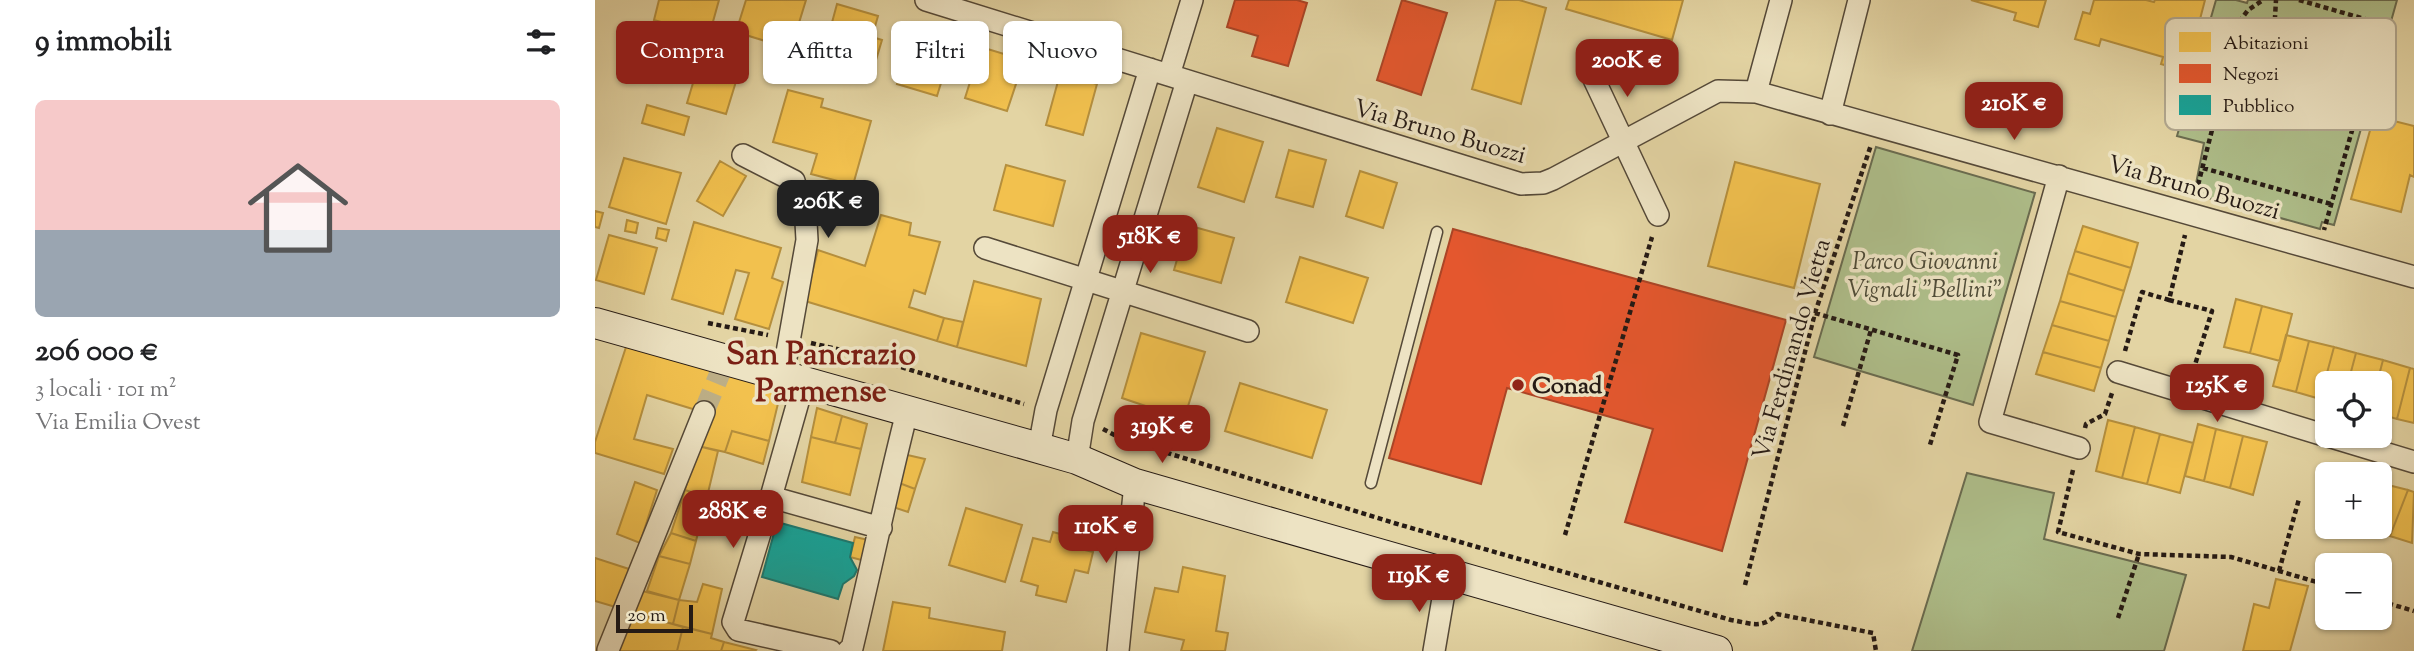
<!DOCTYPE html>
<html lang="it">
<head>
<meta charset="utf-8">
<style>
	:root { --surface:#fff; --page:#f2f2f2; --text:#202124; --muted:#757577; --line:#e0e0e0; --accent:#8f2418 }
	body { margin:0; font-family:"Sorts Mill Goudy",serif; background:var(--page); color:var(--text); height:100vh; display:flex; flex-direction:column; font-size:26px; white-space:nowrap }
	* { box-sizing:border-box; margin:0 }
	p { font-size:23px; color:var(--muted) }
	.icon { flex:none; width:38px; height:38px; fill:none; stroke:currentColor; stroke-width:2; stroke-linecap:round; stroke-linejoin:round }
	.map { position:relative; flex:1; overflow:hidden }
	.drawer { display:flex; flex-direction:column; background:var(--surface); width:595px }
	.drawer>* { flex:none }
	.top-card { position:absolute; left:21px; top:21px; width:665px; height:63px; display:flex; gap:14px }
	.controls { position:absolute; left:1720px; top:371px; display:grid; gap:14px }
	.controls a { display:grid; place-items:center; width:77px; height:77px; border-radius:10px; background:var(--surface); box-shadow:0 2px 5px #0004; font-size:35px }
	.scale { position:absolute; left:21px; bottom:18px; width:77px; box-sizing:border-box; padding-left:7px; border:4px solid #261b15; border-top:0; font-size:19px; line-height:24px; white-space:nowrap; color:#261b15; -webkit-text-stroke:5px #ede3c3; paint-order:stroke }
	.price { position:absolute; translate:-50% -60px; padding:0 16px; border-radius:14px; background:var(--accent); color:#fff; font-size:23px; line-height:46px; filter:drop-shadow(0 2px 4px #0008) }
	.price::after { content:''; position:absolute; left:50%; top:42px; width:21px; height:16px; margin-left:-10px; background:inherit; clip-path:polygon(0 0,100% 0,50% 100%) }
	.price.on { background:#222; color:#fff }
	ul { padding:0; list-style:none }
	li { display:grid; align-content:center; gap:14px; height:371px; padding:0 35px }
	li+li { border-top:2px solid var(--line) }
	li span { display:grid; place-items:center; height:217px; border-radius:10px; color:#555 }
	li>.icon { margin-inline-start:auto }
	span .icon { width:126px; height:126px; fill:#fffc; stroke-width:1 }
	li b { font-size:30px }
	h2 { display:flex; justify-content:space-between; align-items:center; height:84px; padding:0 35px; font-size:30px }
	.tag { padding:0 24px; border-radius:10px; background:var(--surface); box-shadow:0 2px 5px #0004; font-size:24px; line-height:63px }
	.tag.on { background:var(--accent); color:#fff }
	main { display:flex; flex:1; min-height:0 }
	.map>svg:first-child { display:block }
	.green { fill:#aebe8a; stroke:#6a6c50; stroke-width:2 }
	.homes { fill:#f2c14e; stroke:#b58f3d; stroke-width:2 }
	.shops { fill:#e4572e; stroke:#ab4526; stroke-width:2 }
	.public { fill:#17a398; stroke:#1c7a71; stroke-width:2 }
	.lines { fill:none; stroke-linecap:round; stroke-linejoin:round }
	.street-tunnel { stroke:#bdaf87; stroke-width:21; stroke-dasharray:21 10; stroke-linecap:butt }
	.lane-casing { stroke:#554938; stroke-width:13 }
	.street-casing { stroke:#554938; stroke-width:24 }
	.secondary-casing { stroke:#261b15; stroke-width:32 }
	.path { stroke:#261b15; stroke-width:4.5; stroke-dasharray:5 3.5; stroke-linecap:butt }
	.lane { stroke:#ede3c3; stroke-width:10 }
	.street { stroke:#ede3c3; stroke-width:21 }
	.secondary { stroke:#ede3c3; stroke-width:30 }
	.poi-dot { fill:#8f2418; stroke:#ede3c3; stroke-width:2.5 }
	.labels { text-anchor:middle; stroke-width:7; stroke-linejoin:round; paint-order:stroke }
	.street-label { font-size:24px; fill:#261b15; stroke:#ede3c3 }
	.park-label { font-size:24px; font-style:italic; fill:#4f4c38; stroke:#ede3c3 }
	.poi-label { font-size:24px; font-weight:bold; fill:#261b15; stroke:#ede3c3; text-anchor:start }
	.district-label { font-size:32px; font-weight:bold; fill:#7a1f14; stroke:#ede3c3 }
	.key { fill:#ede3c3; stroke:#b1a78f; stroke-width:2 }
	.key-label { font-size:19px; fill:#261b15 }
</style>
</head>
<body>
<main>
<section class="drawer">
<h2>9 immobili<svg class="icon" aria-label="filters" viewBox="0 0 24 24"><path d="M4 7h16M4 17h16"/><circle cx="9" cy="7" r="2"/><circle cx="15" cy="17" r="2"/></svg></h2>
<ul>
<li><span style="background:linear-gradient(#f6c9c9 60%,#9aa5b1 0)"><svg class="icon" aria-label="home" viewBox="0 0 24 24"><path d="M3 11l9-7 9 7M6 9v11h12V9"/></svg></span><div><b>206 000 €</b><p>3 locali · 101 m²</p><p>Via Emilia Ovest</p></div></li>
</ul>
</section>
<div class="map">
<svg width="1819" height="651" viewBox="0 0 1819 651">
	<rect width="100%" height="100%" fill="#e3d4a3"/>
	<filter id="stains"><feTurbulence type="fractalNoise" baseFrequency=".00286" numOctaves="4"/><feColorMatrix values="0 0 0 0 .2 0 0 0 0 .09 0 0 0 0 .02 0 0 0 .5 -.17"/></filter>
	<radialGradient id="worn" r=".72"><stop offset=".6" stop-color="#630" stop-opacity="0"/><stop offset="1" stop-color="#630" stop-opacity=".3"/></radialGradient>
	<!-- green -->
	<path class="green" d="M 1621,0 L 1641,0 L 1652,3 L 1653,0 L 1802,0 L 1739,225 L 1727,222 L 1725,229 L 1599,194 L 1609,143 L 1582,136 Z
		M 1281,147 L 1440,193 L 1378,405 L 1219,357 Z
		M 1372,473 L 1459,493 L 1449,539 L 1591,575 L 1569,651 L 1317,651 Z"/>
	<!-- homes -->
	<path class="homes" d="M 64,0 L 124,0 L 114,36 L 59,20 Z
		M 151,0 L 211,0 L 196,49 L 141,32 Z
		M 901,0 L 924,0 L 951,8 L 926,104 L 877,89 Z
		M 974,0 L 1088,0 L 1077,40 L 971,9 Z
		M 1376,0 L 1451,0 L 1443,27 L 1419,20 L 1421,13 Z
		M 1499,0 L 1551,0 L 1559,2 L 1560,0 L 1610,0 L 1604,23 L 1600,21 L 1594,43 L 1597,44 L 1590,71 L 1566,64 L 1568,57 L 1506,39 L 1504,46 L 1480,39 L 1488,12 L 1495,14 Z
		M 242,4 L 283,16 L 277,37 L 287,40 L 275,80 L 232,69 L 240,43 L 232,41 Z
		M 319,28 L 359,41 L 342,96 L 302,84 Z
		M 386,47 L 429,60 L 412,111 L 370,98 Z
		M 104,63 L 143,75 L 131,114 L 92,103 Z
		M 465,74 L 502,84 L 488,135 L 451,125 Z
		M 193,90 L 228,99 L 226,107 L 276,121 L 258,185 L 216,174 L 222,154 L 178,142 Z
		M 52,105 L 94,117 L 89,135 L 47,123 Z
		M 1779,116 L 1819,126 L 1819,177 L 1815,175 L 1806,212 L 1756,199 Z
		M 622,128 L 668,142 L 649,202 L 603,187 Z
		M 694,150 L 731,160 L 718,207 L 681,197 Z
		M 29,158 L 86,173 L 71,224 L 14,207 Z
		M 125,161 L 151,176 L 128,216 L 102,201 Z
		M 1140,162 L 1225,184 L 1199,288 L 1113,266 Z
		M 411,165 L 470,181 L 458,226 L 399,210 Z
		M 765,171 L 802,183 L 788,228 L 751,216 Z
		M 0,211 L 8,213 L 4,228 L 0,227 Z
		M 286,215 L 316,223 L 314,235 L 345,242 L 330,294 L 319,290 L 314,307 L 349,318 L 342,341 L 210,301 L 223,250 L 270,266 Z
		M 32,220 L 43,223 L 41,233 L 30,231 Z
		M 99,222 L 186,248 L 177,278 L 188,282 L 174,329 L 140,319 L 154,273 L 141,270 L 128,314 L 77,299 Z
		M 592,225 L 639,238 L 626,283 L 579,270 Z
		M 1488,226 L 1543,243 L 1536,268 L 1480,251 Z
		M 63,228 L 74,230 L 71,241 L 61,238 Z
		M 14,235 L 62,248 L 49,294 L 1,280 Z
		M 1480,251 L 1536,268 L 1529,291 L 1473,273 Z
		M 705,257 L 773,278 L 758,323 L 691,302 Z
		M 1473,273 L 1529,291 L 1521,317 L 1465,301 Z
		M 379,281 L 446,299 L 431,366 L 362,347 Z
		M 1641,299 L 1667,306 L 1655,353 L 1629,347 Z
		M 1465,301 L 1521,317 L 1514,341 L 1457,325 Z
		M 1667,306 L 1697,314 L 1685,361 L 1655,353 Z
		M 349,318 L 368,322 L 362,347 L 342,341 Z
		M 1457,325 L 1514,341 L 1506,368 L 1448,352 Z
		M 546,333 L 610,352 L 589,419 L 527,398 Z
		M 1691,335 L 1714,341 L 1701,392 L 1678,386 Z
		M 1714,341 L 1739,347 L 1725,399 L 1701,392 Z
		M 32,344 L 186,391 L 174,441 L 137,431 L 130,452 L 103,446 L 114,414 L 52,395 L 39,439 L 78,449 L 69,474 L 0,453 L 0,442 Z
		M 1739,347 L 1761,353 L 1753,383 L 1732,383 L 1732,401 L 1725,399 Z
		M 1448,352 L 1506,368 L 1499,391 L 1441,374 Z
		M 1761,353 L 1788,360 L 1782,383 L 1753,383 Z
		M 1788,360 L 1815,368 L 1802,419 L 1785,414 L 1785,383 L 1782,383 Z
		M 1815,368 L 1819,369 L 1819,423 L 1802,419 Z
		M 645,383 L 732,410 L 717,458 L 630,431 Z
		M 222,408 L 247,416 L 240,443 L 216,437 Z
		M 247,416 L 272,424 L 266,449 L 240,443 Z
		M 1513,420 L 1540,427 L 1527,478 L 1501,471 Z
		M 1603,424 L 1621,429 L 1609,481 L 1590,476 Z
		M 1540,427 L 1565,434 L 1552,484 L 1527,478 Z
		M 1621,429 L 1648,436 L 1635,488 L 1609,481 Z
		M 137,431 L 174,441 L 168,464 L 130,452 Z
		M 1565,434 L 1598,443 L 1585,493 L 1552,484 Z
		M 1648,436 L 1672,442 L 1658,495 L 1635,488 Z
		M 216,437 L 266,449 L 255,495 L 207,482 Z
		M 103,446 L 123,451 L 112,497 L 90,490 Z
		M 308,454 L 330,459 L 320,489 L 299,481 Z
		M 299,481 L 320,489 L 313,512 L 292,505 Z
		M 40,482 L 62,490 L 45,543 L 22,534 Z
		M 1785,483 L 1813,490 L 1795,536 L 1768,528 L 1785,527 Z
		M 90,490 L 112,497 L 101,541 L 76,533 Z
		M 1813,490 L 1819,492 L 1817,543 L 1795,536 Z
		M 371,508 L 427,525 L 410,582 L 354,565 Z
		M 458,532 L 476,537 L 474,546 L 498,552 L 493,573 L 480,570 L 471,602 L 441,595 L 443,586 L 426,581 L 438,538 L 455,542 Z
		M 76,533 L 101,541 L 95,564 L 64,556 Z
		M 260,537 L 278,541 L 274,562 L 255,557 Z
		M 64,556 L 95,564 L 84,600 L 52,591 Z
		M 0,558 L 37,570 L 24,608 L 0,601 Z
		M 588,567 L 630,576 L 621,631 L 633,633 L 630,651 L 586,651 L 589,640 L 550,632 L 560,588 L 583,592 Z
		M 1681,579 L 1713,586 L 1695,651 L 1648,651 L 1659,604 L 1674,608 Z
		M 108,584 L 127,589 L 117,634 L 78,624 L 84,600 L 102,602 Z
		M 39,589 L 84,600 L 78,624 L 32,611 Z
		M 298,602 L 335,608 L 334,618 L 410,632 L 407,651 L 288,651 Z
		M 32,611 L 88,627 L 82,651 L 20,651 Z
		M 88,627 L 117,634 L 116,638 L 129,642 L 126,651 L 82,651 Z
		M 129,642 L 161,650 L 160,651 L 126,651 Z"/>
	<!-- shops -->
	<path class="shops" d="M 640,0 L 702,0 L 712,3 L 693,66 L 657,56 L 663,36 L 632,27 Z
		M 807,0 L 852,13 L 826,95 L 782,80 Z
		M 858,229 L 1191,320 L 1127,551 L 1030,522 L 1058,429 L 912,388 L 886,484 L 794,458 Z"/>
	<!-- public -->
	<path class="public" d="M 182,522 L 258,543 L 255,557 L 262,570 L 259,576 L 248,584 L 243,599 L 167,577 Z"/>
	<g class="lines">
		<!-- street-tunnel -->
		<path class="street-tunnel" d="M 109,412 L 125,373"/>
		<defs>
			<path id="lane" d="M 776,483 L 842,232"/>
			<path id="street" d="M 331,0 L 926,184 L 948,183 L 958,179 L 1123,91 L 1161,92 L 1819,277
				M 574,75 L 597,0
				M 997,75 L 1063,215
				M 1161,92 L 1186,0
				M 1235,114 L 1264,0
				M 148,155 L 199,181 L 211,222 L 212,240 L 188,375
				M 1464,176 L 1395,422 L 1484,448
				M 390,248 L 653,331
				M 1523,372 L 1732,436
				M 1733,436 L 1819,462
				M 444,448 L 451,410 L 555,69
				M 482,459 L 488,421 L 592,81
				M 176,497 L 209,381
				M 13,650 L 109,412
				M 236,651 L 143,630 L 138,622 L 176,497 L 286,528
				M 253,651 L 257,648 C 276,569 292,490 312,412
				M 523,651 L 540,484
				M 839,651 L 852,575"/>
			<path id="secondary" d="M 0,323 L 444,448 L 482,459 L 540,484 L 1122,651"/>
		</defs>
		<!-- lane casing -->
		<use href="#lane" class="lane-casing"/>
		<!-- street casing -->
		<use href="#street" class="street-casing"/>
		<!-- secondary casing -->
		<use href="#secondary" class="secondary-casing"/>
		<!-- path -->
		<path class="path" d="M 1704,0 L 1787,24 L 1729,230
			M 1639,35 L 1673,50
			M 1624,66 L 1659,82
			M 1616,127 L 1618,82 L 1647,18 L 1653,10 L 1668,0
			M 1608,168 L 1736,204
			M 1601,193 L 1617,130 L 1628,116 L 1650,98 L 1659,82 L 1679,35 L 1681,0
			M 1574,300 L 1617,311 L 1598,371
			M 1220,313 L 1363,355 L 1334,448
			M 113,323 L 173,335
			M 216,343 L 259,353 L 429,404
			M 1530,351 L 1547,292 L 1574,300 L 1590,235
			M 1248,426 L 1276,330
			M 1490,428 L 1491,424 L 1510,414 L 1517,393
			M 508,429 L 527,439 L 799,523 L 1136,620 C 1156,623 1166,630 1182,614 L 1278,633 L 1281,651
			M 1478,470 L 1463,532 L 1544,554 L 1636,557 L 1732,585
			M 970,535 L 1057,237
			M 1684,571 L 1704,499
			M 1150,585 L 1220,313 L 1276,145
			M 1785,601 L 1819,611
			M 1523,618 L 1544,554"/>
		<!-- lane -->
		<use href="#lane" class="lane"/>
		<!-- street -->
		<use href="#street" class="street"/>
		<!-- secondary -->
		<use href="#secondary" class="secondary"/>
	</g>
	<!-- markers -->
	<circle class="poi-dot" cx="923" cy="385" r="7"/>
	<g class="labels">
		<!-- street labels -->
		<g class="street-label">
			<text transform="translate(845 131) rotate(16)" y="8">Via Bruno Buozzi</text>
			<text transform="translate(1599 187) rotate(16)" y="8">Via Bruno Buozzi</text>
			<text transform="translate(1196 349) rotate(-74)" y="8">Via Ferdinando Vietta</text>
		</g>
		<!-- park labels -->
		<g class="park-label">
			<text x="1330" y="269">Parco Giovanni<tspan x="1330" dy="28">Vignali "Bellini"</tspan></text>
		</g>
		<!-- poi labels -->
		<g class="poi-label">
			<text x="937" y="393">Conad</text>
		</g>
		<!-- district labels -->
		<g class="district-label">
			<text x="226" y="364">San Pancrazio<tspan x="226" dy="37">Parmense</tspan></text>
		</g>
	</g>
	<!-- legend -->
	<rect x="1570" y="18" width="231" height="112" rx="10" class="key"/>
	<rect x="1584" y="32" width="32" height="20" fill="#f2c14e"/>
	<rect x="1584" y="64" width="32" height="19" fill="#e4572e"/>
	<rect x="1584" y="95" width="32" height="20" fill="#17a398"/>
	<g class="key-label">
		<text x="1628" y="49">Abitazioni</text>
		<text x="1628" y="80">Negozi</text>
		<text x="1628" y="112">Pubblico</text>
	</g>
	<rect width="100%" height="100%" filter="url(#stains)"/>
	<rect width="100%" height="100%" fill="url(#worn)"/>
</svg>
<div class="controls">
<a><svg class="icon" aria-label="locate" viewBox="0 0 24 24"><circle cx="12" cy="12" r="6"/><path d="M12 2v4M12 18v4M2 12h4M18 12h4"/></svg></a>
<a>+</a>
<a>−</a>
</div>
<div class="scale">20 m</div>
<b class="price" style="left:1032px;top:99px">200K €</b>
<b class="price" style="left:1419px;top:142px">210K €</b>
<b class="price on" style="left:233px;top:240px">206K €</b>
<b class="price" style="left:555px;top:275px">518K €</b>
<b class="price" style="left:1622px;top:424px">125K €</b>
<b class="price" style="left:567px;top:465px">319K €</b>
<b class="price" style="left:138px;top:550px">288K €</b>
<b class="price" style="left:511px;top:565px">110K €</b>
<b class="price" style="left:824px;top:614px">119K €</b>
<div class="top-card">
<a class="tag on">Compra</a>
<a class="tag">Affitta</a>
<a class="tag">Filtri</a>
<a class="tag">Nuovo</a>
</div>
</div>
</main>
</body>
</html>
